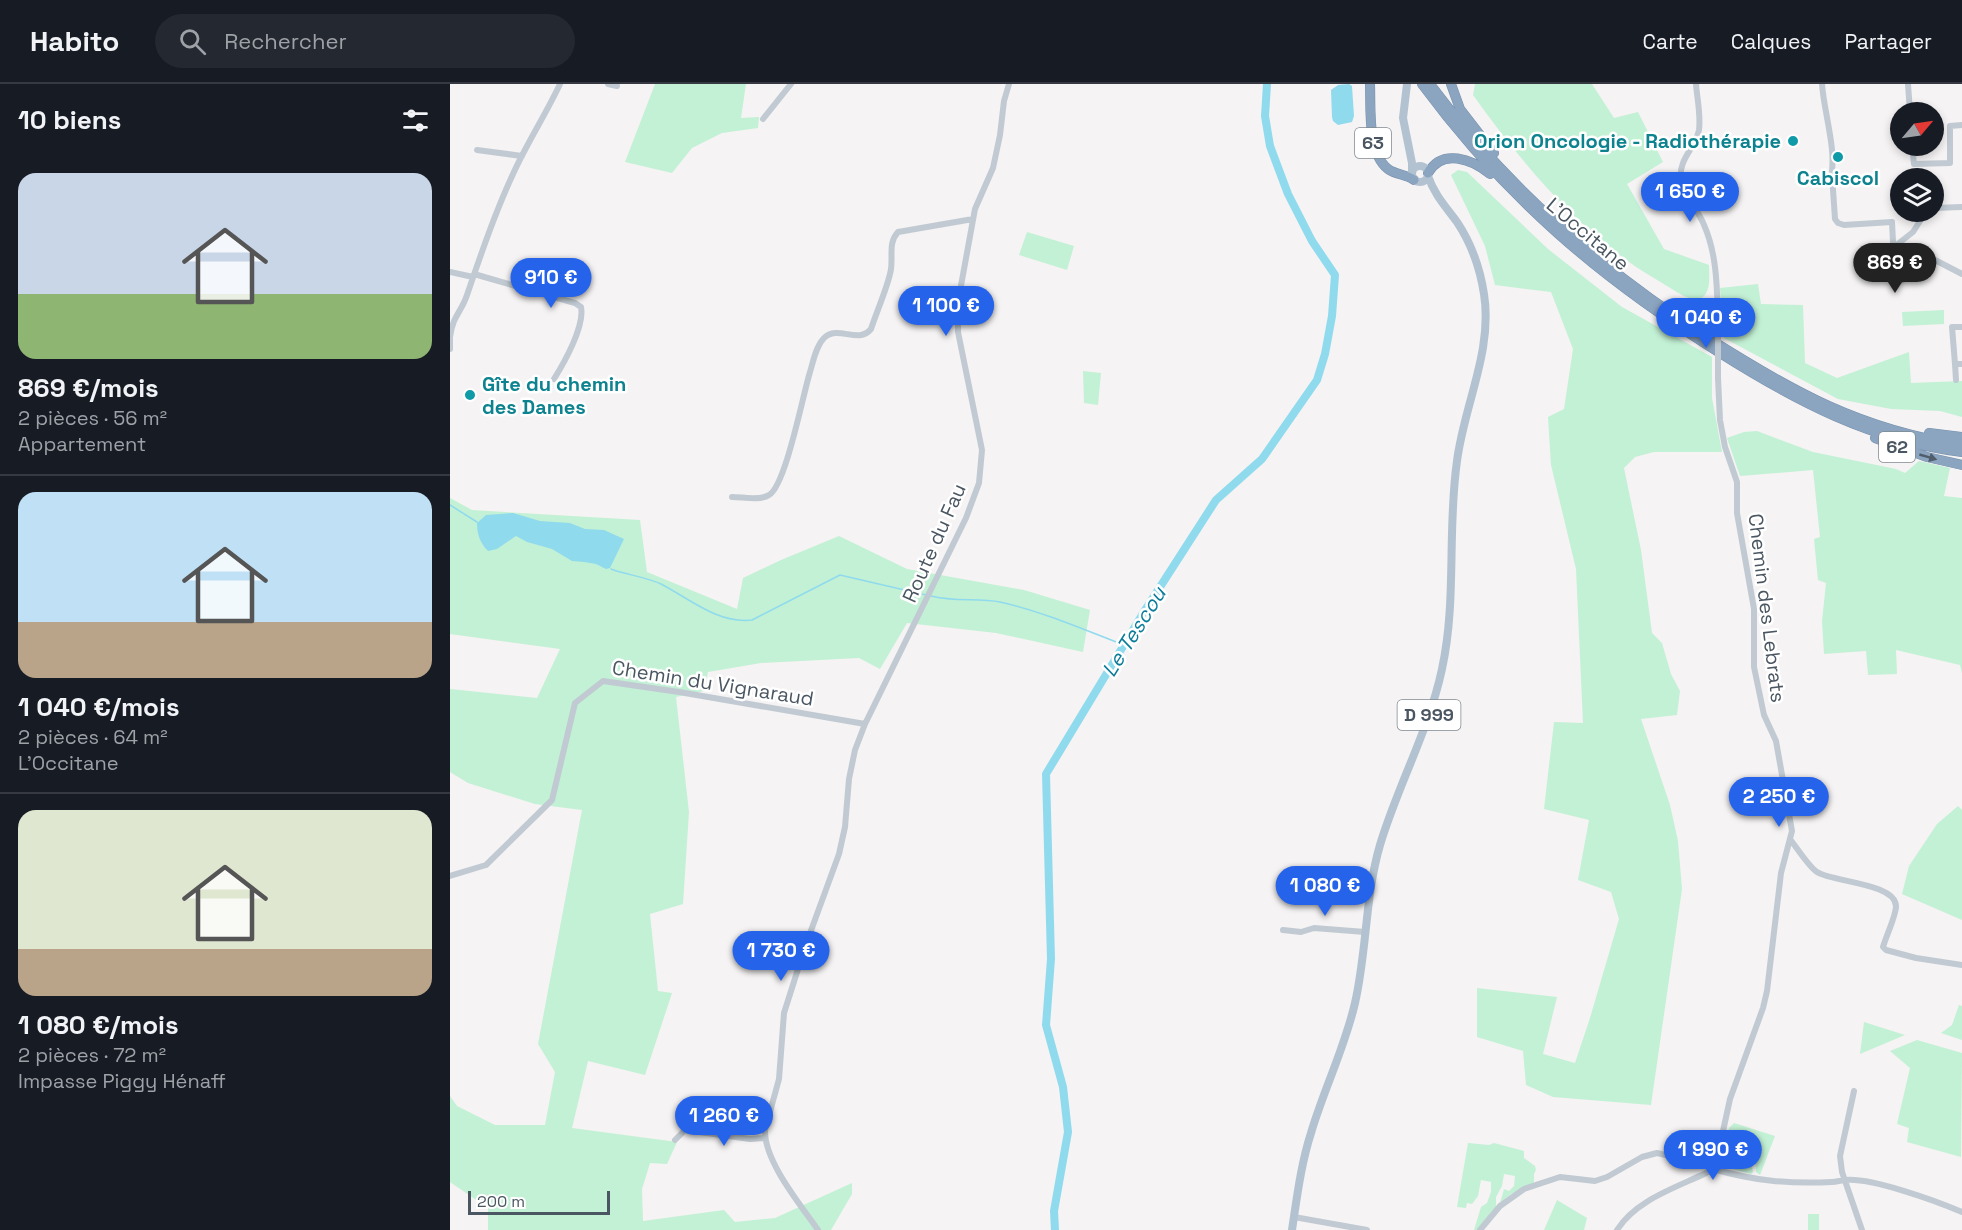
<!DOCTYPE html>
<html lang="fr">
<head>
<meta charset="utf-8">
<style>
	:root { --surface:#171b24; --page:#242831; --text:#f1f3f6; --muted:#9ea1a6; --line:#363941; --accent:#2563eb }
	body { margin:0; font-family:"Space Grotesk",sans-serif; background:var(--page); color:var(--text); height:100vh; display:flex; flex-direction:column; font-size:22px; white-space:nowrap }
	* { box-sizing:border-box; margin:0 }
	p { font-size:20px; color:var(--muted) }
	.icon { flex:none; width:33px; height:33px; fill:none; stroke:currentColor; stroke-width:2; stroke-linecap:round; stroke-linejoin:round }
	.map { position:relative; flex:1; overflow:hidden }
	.panel { display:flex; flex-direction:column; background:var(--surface); width:450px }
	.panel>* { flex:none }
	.needle { width:39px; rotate:61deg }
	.buttons { position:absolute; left:1440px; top:18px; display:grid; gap:12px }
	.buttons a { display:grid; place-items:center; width:54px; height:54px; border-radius:50%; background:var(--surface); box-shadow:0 3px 9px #0003; font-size:30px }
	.scale { position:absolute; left:18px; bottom:15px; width:142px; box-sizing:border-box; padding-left:6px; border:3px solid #4a5661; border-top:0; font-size:16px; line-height:21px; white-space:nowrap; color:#4a5661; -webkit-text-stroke:4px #fff; paint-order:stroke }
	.price { position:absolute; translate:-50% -51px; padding:0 14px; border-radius:21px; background:var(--accent); color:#fff; font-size:20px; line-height:39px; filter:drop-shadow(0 2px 3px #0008) }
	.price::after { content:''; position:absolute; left:50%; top:36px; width:18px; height:14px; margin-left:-9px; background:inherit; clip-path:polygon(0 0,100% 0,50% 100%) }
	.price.on { background:#222; color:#fff }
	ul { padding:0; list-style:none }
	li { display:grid; align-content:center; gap:12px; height:318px; padding:0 18px }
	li+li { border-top:2px solid var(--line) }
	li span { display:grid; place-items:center; height:186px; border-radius:18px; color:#555 }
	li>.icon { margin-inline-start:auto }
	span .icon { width:108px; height:108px; fill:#fffc; stroke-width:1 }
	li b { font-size:26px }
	h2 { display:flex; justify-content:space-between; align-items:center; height:72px; padding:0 18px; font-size:26px }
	header { display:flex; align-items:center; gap:36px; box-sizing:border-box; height:84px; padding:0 30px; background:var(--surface); border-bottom:2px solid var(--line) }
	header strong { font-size:28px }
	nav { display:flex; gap:33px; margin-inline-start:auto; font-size:21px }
	.search { width:420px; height:54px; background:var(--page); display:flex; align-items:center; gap:15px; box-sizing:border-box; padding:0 21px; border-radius:33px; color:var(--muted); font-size:22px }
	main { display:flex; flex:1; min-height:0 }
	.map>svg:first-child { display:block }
	.green { fill:#c3f1d5 }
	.water { fill:#90daee }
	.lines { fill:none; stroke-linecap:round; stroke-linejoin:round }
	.stream { stroke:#90daee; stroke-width:1.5 }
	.river { stroke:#90daee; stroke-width:8 }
	.highway-casing { stroke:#7690ad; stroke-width:10 }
	.minor { stroke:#c1cad2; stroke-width:6 }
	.major { stroke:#b3c2d1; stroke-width:8 }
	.highway { stroke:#8ba5c1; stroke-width:9 }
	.minor-bridge { stroke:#c1cad2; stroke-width:6 }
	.oneway { fill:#505e6b }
	.culture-dot { fill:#0f9aa8; stroke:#fff; stroke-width:2 }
	.labels { text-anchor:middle; stroke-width:5; stroke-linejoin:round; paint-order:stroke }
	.shield { fill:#fff; stroke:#808990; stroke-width:1.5 }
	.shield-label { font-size:18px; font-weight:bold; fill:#4a5661 }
	.culture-label { font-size:20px; font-weight:bold; fill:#0d838f; stroke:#fff; text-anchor:end }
	.street-label { font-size:20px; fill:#4a5661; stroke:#fff }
	.water-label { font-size:21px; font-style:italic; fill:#0c7c9b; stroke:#fff }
</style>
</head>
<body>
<header>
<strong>Habito</strong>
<div class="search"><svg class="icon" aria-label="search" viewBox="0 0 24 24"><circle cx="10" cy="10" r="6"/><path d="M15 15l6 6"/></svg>Rechercher</div>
<nav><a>Carte</a><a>Calques</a><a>Partager</a></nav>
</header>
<main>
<section class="panel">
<h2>10 biens<svg class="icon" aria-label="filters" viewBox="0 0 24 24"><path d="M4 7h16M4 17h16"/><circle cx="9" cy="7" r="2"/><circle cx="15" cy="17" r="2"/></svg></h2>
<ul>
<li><span style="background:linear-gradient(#c9d6e8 65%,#8fb573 0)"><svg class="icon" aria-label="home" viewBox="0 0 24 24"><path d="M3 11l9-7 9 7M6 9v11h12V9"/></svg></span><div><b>869 €/mois</b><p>2 pièces · 56 m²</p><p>Appartement</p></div></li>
<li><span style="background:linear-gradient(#bfe0f5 70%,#b9a48a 0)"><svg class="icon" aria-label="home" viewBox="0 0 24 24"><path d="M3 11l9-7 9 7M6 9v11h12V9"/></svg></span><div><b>1 040 €/mois</b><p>2 pièces · 64 m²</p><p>L'Occitane</p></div></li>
<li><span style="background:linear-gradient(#dfe7d0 75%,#b9a48a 0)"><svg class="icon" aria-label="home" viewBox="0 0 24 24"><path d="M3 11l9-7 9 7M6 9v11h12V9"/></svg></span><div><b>1 080 €/mois</b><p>2 pièces · 72 m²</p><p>Impasse Piggy Hénaff</p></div></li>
</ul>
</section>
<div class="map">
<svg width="1512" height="1146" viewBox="0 0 1512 1146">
	<rect width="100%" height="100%" fill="#f5f3f3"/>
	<!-- green -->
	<path class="green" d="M 205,0 L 296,0 L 291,34 L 309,33 L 308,44 L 272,49 L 242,64 L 222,89 L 175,78 Z
		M 1025,0 L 1142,0 L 1164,34 L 1188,28 L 1213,78 L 1177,100 L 1214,165 L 1259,181 C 1259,190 1261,205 1254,212 C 1245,222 1226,207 1217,202 C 1203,193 1188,185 1175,175 C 1115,131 1066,71 1023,11 Z
		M 1008,86 L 1017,88 L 1098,165 L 1172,223 L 1262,273 L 1262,314 L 1272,368 L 1204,368 L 1185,373 L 1174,384 L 1191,466 L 1202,549 L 1212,559 L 1221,590 L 1230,607 L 1227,631 L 1191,635 L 1220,721 L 1228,757 L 1232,805 L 1201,1021 L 1103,1013 L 1076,1001 L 1073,967 L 1027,953 L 1027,904 L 1107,913 L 1093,970 L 1125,979 L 1140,934 L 1169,835 L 1161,808 L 1128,796 L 1139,736 L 1094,725 L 1104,638 L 1133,639 L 1126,485 L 1101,381 L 1098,333 L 1114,325 L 1123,265 L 1101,208 L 1045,201 L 1035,162 L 1001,91 Z
		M 577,148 L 624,162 L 617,186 L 569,171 Z
		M 1308,200 L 1311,220 L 1353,221 L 1355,279 L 1387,294 L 1459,268 L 1461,299 L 1512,297 L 1512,333 L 1490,327 L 1441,325 L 1388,315 L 1274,254 L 1270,204 Z
		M 1494,226 L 1494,240 L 1453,242 L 1452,228 Z
		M 633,287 L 651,289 L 648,321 L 634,319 Z
		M 1307,347 L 1363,368 L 1446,385 L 1455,389 L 1469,377 L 1500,384 L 1494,412 L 1512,414 L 1512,589 L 1510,581 L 1446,566 L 1447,590 L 1418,591 L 1416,567 L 1374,570 L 1372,537 L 1376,499 L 1368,496 L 1364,455 L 1370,453 L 1363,386 L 1290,392 L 1277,354 L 1294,348 Z
		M 0,414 L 22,426 L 190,436 L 197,488 L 287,525 L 293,494 L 331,476 L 389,452 L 457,485 L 574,506 L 640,526 L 633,568 L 546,549 L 457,539 L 430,585 L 409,574 L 311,579 L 258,588 L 254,607 L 226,613 L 239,728 L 233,820 L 200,830 L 208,907 L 222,909 L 195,991 L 138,977 L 122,1044 L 227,1058 L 217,1080 L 200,1079 L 192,1105 L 193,1137 L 274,1126 L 285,1138 L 325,1134 L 402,1099 L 402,1110 L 381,1146 L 38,1146 L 38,1124 L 0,1098 L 0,1012 L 7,1022 L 45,1041 L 95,1041 L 105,988 L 88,960 L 132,726 L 85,720 L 18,699 L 0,688 L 0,605 L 87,614 L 110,565 L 0,550 Z
		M 1508,722 L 1512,726 L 1512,836 L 1452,810 L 1459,782 L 1487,740 Z
		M 1509,921 L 1512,922 L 1512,956 L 1491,949 L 1502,941 Z
		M 1414,938 L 1455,951 L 1410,970 Z
		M 1467,956 L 1512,969 L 1511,1073 L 1457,1058 L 1459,1044 L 1447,1040 L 1460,984 L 1440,967 Z
		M 1284,1039 L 1325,1052 L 1310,1091 L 1306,1088 L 1305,1072 L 1308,1070 L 1301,1057 L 1290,1063 L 1294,1071 L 1296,1070 L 1299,1075 L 1300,1074 L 1303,1088 L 1301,1090 L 1272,1082 L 1279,1044 Z
		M 1018,1059 L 1039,1061 L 1044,1059 L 1074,1067 L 1074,1074 L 1085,1082 L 1086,1086 L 1084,1090 L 1084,1098 L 1078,1103 L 1061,1110 L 1050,1119 L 1054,1105 L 1059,1107 L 1064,1102 L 1065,1092 L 1054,1090 L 1052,1102 L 1046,1113 L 1046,1123 L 1028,1146 L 1024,1146 L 1031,1123 L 1037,1119 L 1041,1108 L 1041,1098 L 1031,1096 L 1028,1112 L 1022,1120 L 1017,1119 L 1016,1124 L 1007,1123 Z
		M 1107,1116 L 1137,1134 L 1134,1146 L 1094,1146 Z
		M 1358,1130 L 1369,1130 L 1369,1146 L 1358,1146 Z"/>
	<!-- water -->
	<path class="water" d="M 899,0 L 902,2 L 904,32 L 902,38 L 888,41 L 883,37 L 882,33 L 881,6 L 888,1 Z
		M 63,429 L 90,437 L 120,439 L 135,445 L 154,446 L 174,455 L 160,484 L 156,485 L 146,480 L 134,478 L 122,477 L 102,465 L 77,458 L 66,452 L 47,465 L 38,467 C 30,459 27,450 27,439 L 36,431 Z"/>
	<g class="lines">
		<!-- stream -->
		<path class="stream" d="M 0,421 L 27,438
			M 161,485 C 177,491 196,493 211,500 C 240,515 268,540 302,536 L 390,491 L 476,511
			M 481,512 C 504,518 528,514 550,518 C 591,527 635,546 674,561"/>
		<!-- river -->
		<path class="river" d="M 605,1146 L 604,1127 L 618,1048 L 613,1003 L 596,941 L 601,875 L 596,690 L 692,531 L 766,416 L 812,375 L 867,296 L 875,270 L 882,232 L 885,191 L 862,157 L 838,110 L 820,62 L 815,32 L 817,0"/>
		<defs>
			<path id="highway" d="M 920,0 C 921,24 917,69 938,85 C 946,91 956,90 964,96
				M 972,0 C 1057,115 1150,194 1270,269 C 1346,317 1422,357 1512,368
				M 980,0 C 1057,104 1150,184 1258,254 C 1343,308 1411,346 1512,361
				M 1001,0 L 1010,25 L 1044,69
				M 978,89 C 992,64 1022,75 1040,90
				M 1479,349 L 1512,353
				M 1425,354 L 1477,373 L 1512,381"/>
		</defs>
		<!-- highway casing -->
		<use href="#highway" class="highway-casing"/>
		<!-- minor -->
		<path class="minor" d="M 158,0 L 167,2
			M 1246,0 C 1247,14 1251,31 1249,46 C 1245,65 1228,75 1231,96 C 1234,113 1248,125 1254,141 C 1267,170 1267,204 1268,235
			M 1372,0 C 1374,29 1387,66 1381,94
			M 1458,0 L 1460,28
			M 313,35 L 341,0
			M 1462,62 L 1464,80 L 1500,79 L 1500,42 L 1512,41
			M 27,66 L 72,72
			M 1382,91 L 1385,135 L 1388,139 L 1394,141 L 1442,138 L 1445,198 C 1469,194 1462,180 1483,175 L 1512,190
			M 1484,124 L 1512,123
			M 1444,163 L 1463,148 L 1475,129
			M 0,188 L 23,193
			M 24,190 L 125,219 L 131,223 C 135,242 114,279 104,295
			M 1512,243 L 1502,243 L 1505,280 L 1512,280
			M 0,253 C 3,231 11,229 17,211 C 31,170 45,129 63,90 C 77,59 96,30 110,0
			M 0,255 L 0,265
			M 1505,280 L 1506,296
			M 282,413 C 293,413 310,417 319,411 C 336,401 353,310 360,288 C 363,278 366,262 374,254 C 388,240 408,261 421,245 C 426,229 439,200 441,185 C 443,171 438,159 448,148 L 523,135
			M 1340,755 C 1347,764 1359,783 1367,788 C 1382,798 1445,799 1446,822 C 1446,832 1436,852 1433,863 L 1436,866 L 1466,874 L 1512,881
			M 0,792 L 36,781 L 102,716 L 125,619 L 153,597 L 229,608 L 415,640
			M 833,846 L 851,848 L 864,844 L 915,848
			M 1404,1007 L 1390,1072 L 1392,1088 L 1412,1146
			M 225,1056 L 235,1046 L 300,1055 L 315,1054
			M 844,1133 L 917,1146
			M 368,1146 C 350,1120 314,1077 315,1046 L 329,995 L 334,929 L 355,863 L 389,770 L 395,743 L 399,695 L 405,666 L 415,640 L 516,434 L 529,399 L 532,366 L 508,248 L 508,218 L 525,125 L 543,84 L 550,51 L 554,17 L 559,0
			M 1030,1146 L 1050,1122 L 1074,1105 L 1110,1093 L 1145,1097 L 1157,1093 L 1192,1073 L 1207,1069 L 1259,1081 L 1263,1085 C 1305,1097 1338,1100 1382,1098 C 1387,1098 1391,1096 1396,1096 C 1423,1094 1486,1117 1512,1128
			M 1167,1146 C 1186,1116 1225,1104 1256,1089 L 1263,1085 L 1266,1079 L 1280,1015 L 1313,924 L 1317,907 L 1331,789 L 1342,747 L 1326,657 L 1314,631 L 1304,583 L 1304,525 L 1287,429 L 1287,398 L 1275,363 L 1270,336 L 1268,294"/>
		<!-- major -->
		<path class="major" d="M 957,0 L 953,34 L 962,79 L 962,88
			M962 90a8 8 0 1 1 16 0a8 8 0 1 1-16 0Z
			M 842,1146 C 847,1113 851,1080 861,1049 C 874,1005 895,963 905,919 C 917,867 915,812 930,761 C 948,701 979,646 992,585 C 1007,516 997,446 1007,377 C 1014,321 1043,267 1034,210 C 1030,184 1021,159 1007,138 C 996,123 984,110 978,92"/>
		<!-- highway -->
		<use href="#highway" class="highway"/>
		<!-- minor-bridge -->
		<path class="minor-bridge" d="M 1268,235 L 1268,294"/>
	</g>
	<!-- one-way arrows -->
	<defs><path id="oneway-solid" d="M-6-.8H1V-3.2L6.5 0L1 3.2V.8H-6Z" transform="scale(1.5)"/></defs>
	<use class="oneway" href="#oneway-solid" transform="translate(1478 373) rotate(16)"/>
	<!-- markers -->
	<g class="culture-dot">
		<circle cx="1343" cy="57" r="6"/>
		<circle cx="1388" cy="73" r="6"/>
		<circle cx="20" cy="311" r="6"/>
	</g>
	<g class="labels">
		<!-- shield labels -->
		<g class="shield">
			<rect x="905" y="44" width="36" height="30" rx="4.5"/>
			<rect x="1429" y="348" width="36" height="30" rx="4.5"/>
			<rect x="947.5" y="616" width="63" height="30" rx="4.5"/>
		</g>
		<g class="shield-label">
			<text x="923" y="65">63</text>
			<text x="1447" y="369">62</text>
			<text x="979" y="637">D 999</text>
		</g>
		<!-- culture labels -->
		<g class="culture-label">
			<text x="1331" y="64">Orion Oncologie - Radiothérapie</text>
			<text x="1388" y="101" text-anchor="middle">Cabiscol</text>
			<text x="32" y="307" text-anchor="start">Gîte du chemin<tspan x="32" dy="23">des Dames</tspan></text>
		</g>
		<!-- street labels -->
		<g class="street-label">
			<text transform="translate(1138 150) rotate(40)" y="7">L'Occitane</text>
			<text transform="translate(484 459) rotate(-66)" y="7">Route du Fau</text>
			<text transform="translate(1317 524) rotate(83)" y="7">Chemin des Lebrats</text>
			<text transform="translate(263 599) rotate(9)" y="7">Chemin du Vignaraud</text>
		</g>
		<!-- water labels -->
		<g class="water-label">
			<text transform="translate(684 548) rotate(-58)" y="7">Le Tescou</text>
		</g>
	</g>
</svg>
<div class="buttons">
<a><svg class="needle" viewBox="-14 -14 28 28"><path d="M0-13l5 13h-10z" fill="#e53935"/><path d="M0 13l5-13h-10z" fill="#9ea1a6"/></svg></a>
<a><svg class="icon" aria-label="layers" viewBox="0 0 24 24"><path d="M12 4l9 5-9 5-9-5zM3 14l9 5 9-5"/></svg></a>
</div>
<div class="scale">200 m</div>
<b class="price" style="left:1240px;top:139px">1 650 €</b>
<b class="price on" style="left:1445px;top:210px">869 €</b>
<b class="price" style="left:101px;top:225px">910 €</b>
<b class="price" style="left:496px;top:253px">1 100 €</b>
<b class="price" style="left:1256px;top:265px">1 040 €</b>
<b class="price" style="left:1329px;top:744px">2 250 €</b>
<b class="price" style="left:875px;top:833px">1 080 €</b>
<b class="price" style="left:331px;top:898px">1 730 €</b>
<b class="price" style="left:274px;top:1063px">1 260 €</b>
<b class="price" style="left:1263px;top:1097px">1 990 €</b>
</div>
</main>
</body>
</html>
